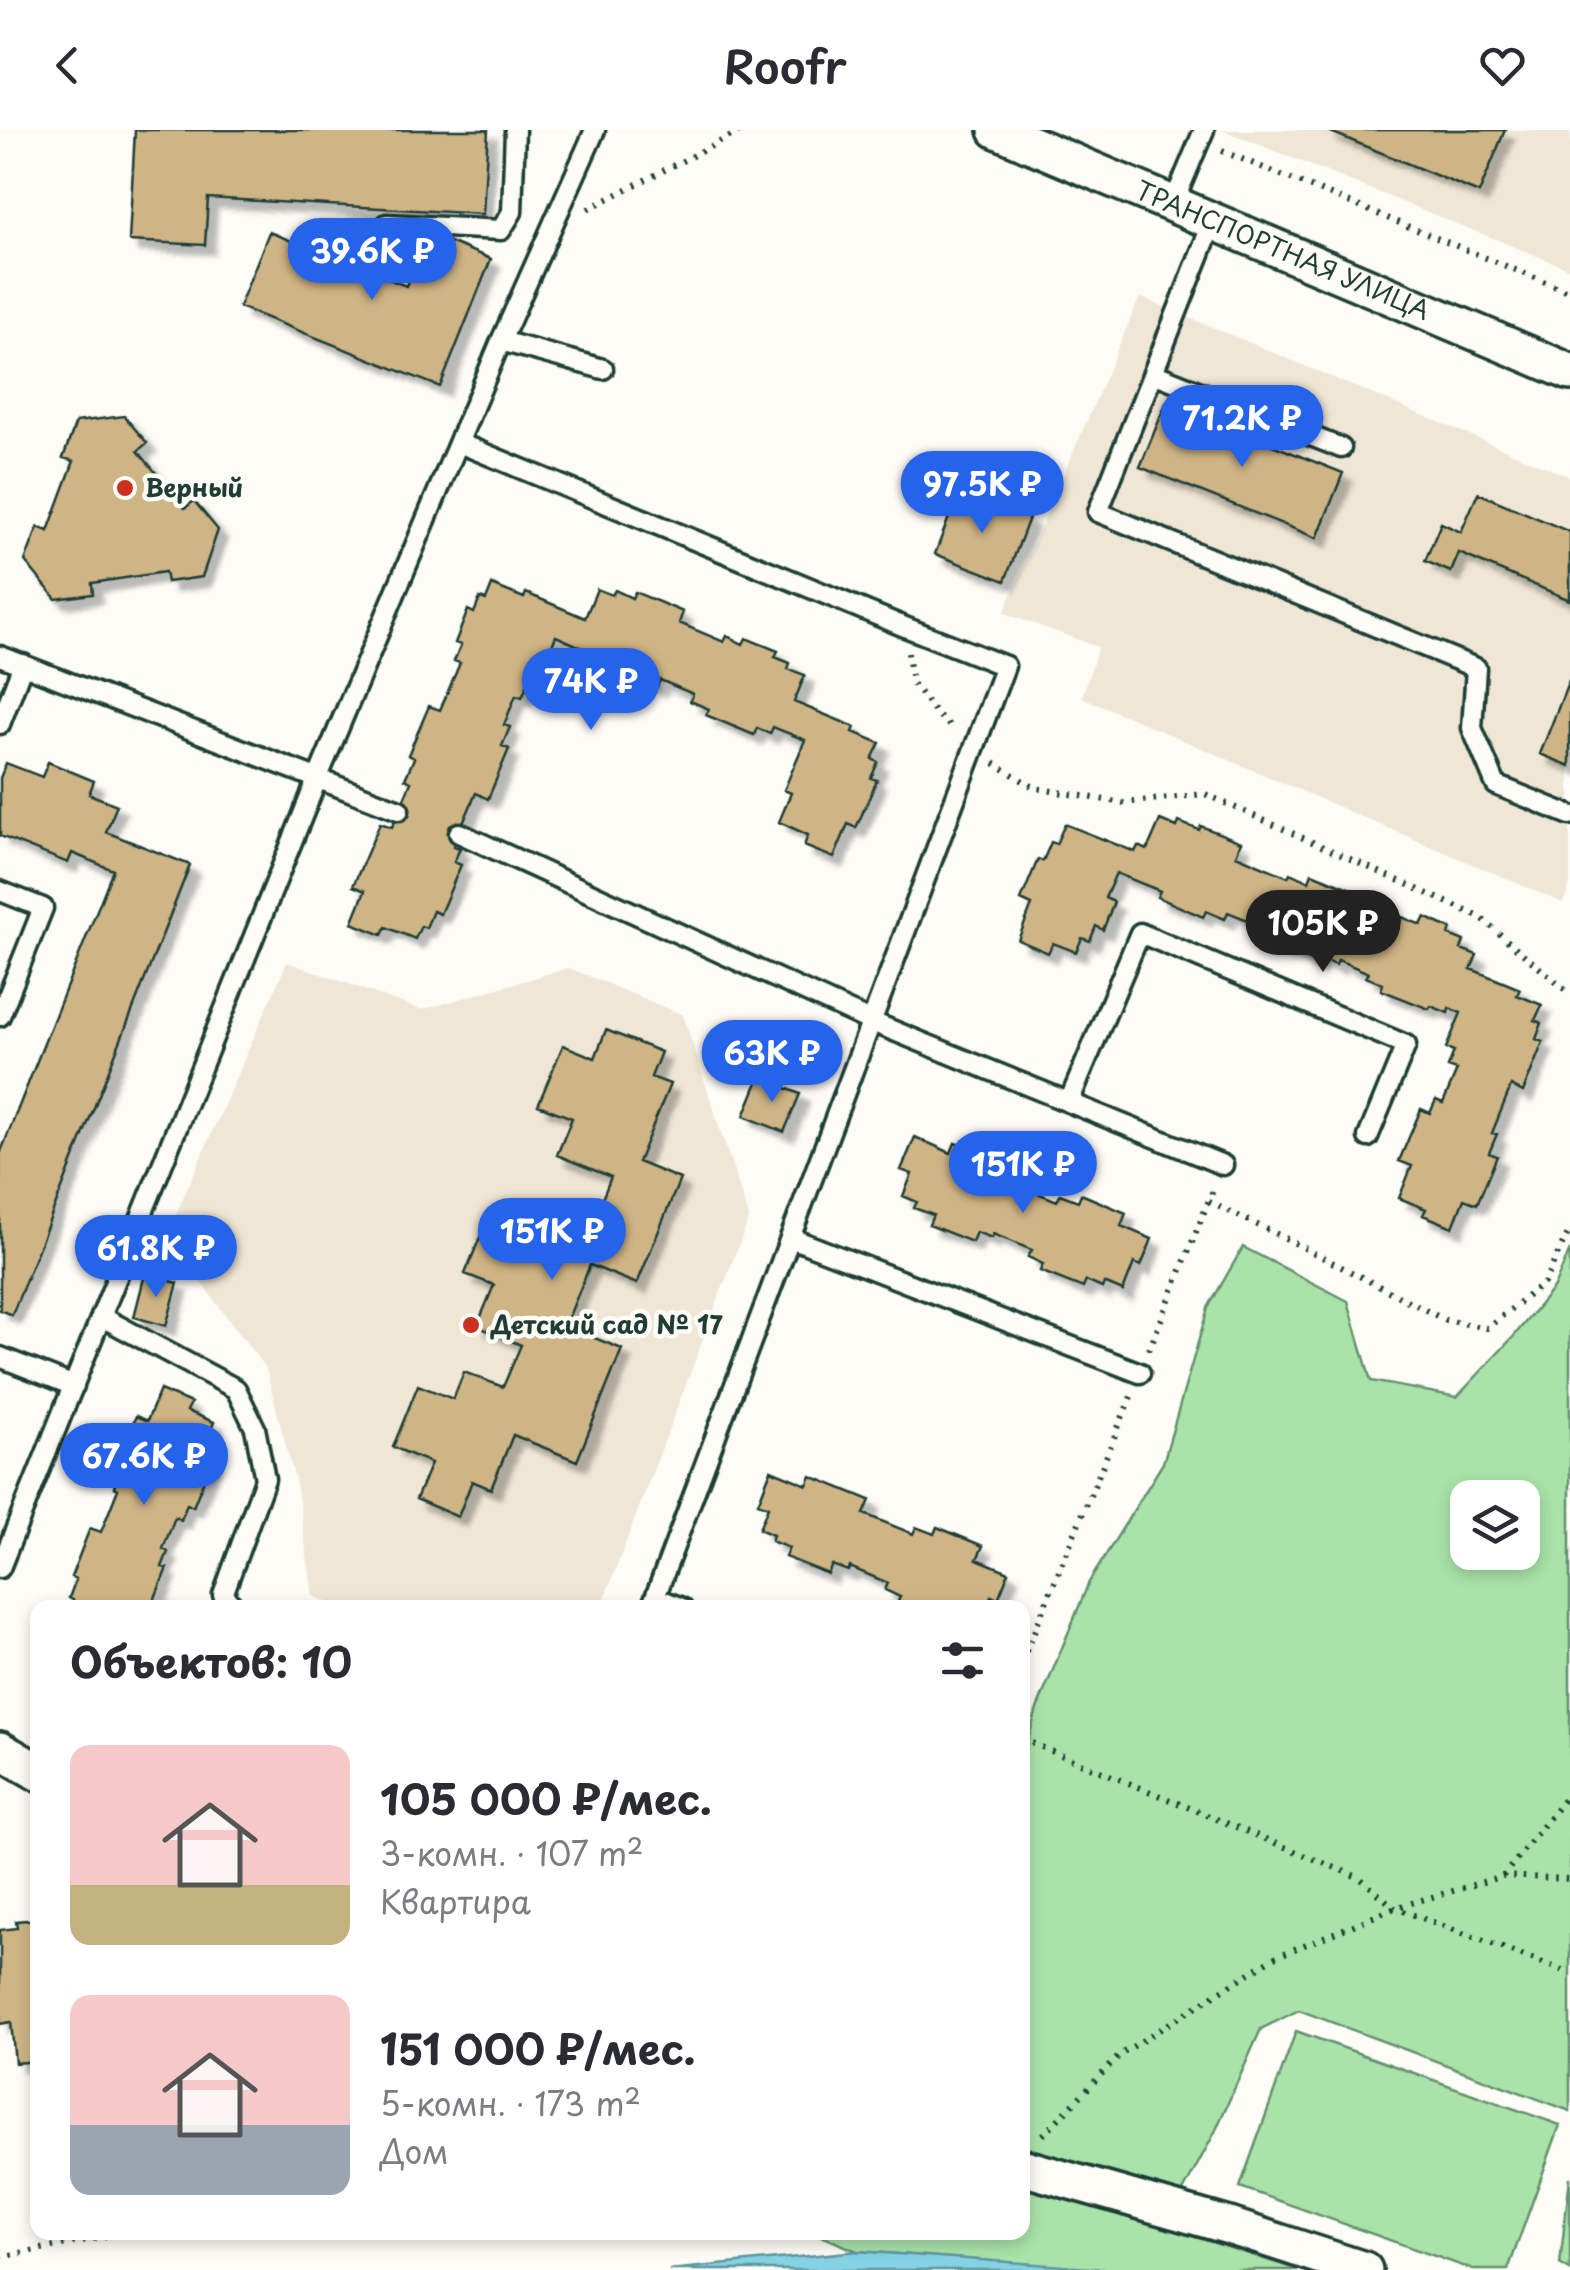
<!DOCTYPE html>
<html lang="ru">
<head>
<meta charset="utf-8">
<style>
	:root { --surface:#fff; --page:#f2f2f3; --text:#2b2b33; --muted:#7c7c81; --accent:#2563eb }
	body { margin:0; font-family:"Playpen Sans",sans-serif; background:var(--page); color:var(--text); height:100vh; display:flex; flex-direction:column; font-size:38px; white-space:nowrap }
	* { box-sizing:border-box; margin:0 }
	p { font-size:32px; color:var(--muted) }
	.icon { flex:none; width:55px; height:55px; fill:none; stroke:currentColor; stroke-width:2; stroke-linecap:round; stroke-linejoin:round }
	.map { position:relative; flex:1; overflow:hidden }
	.drawer { position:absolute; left:30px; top:1470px; width:1000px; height:640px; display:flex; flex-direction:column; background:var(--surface); border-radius:20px; box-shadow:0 5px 15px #0003 }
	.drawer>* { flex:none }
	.controls { position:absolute; left:1450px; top:1350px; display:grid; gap:20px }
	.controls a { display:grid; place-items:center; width:90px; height:90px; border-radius:20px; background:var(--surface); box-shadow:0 5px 15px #0003; font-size:50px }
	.price { position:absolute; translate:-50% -85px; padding:0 22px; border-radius:35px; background:var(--accent); color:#fff; font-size:32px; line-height:65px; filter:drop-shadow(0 2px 5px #0008) }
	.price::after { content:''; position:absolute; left:50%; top:60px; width:30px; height:22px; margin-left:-15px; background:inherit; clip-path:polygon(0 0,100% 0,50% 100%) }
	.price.selected { background:#222; color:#fff }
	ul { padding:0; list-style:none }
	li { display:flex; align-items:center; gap:30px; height:250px; padding:0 40px }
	li span { display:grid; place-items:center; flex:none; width:280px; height:200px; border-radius:20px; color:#555 }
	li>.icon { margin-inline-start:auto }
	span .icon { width:120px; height:120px; fill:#fffc; stroke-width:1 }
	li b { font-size:42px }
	h2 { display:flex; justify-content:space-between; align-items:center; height:120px; padding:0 40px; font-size:42px }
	header { display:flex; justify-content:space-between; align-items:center; height:130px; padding:0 40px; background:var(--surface); font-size:45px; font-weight:600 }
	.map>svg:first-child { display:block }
	.built { fill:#efe6d5 }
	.green { fill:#a9e3a9; stroke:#64906e; stroke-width:2.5; fill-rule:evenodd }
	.water { fill:#86d2e5; stroke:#5d969e; stroke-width:2.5 }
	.building { fill:#cfb485; stroke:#1f3d34; stroke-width:2.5; filter:url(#shadow) }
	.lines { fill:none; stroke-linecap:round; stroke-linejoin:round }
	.service-casing { stroke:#1f3d34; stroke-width:25 }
	.minor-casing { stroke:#1f3d34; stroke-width:42 }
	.path { stroke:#1f3d34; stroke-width:6; stroke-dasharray:2.5 8; stroke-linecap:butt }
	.service { stroke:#fdfcf7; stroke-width:18 }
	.minor { stroke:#fdfcf7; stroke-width:35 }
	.poi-dot { fill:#c8321e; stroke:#fdfcf7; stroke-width:4 }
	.labels { text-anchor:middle; stroke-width:9; stroke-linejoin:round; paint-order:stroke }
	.street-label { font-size:25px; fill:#1f3d34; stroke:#fdfcf7 }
	.poi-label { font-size:25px; font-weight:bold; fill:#1f3d34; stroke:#fdfcf7; text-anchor:start }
</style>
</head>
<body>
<header><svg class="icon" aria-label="back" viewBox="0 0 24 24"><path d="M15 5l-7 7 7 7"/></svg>Roofr<svg class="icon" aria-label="heart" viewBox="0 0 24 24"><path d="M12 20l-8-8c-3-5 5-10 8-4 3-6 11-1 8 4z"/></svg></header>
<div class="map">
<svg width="1570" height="2140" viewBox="0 0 1570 2140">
	<defs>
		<filter id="shadow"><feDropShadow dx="9" dy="9" stdDeviation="2.5" flood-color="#0004"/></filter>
	</defs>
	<rect width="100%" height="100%" fill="#fdfcf7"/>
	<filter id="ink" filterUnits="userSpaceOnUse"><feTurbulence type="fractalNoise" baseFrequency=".01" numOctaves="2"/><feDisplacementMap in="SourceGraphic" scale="20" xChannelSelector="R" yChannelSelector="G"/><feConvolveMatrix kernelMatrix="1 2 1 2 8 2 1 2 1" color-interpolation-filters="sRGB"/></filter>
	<g filter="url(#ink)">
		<!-- built -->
		<path class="built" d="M 1222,0 L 1570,0 L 1570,139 Z
			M 1140,167 L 1570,347 L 1570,755 L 1563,773 L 1082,567 L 1098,517 L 1004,483 Z
			M 287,832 L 421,880 L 569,838 L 683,885 L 749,1088 L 601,1478 L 341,1478 L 313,1466 L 297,1358 L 266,1239 L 200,1151 L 162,1116 Z"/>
		<!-- green -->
		<path class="green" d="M 1243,1117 L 1348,1171 L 1371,1251 L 1457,1267 L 1514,1206 L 1554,1157 L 1570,1120 L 1570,1981 L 1299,1880 L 1261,1899 L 1215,2002 L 1180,2067 L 1023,2026 L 1023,1628 L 1037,1579 L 1089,1452 L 1163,1333 L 1208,1178 ZM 1468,1368 L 1522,1368 L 1522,1422 L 1468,1422 Z
			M 1296,1901 L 1560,1995 L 1508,2140 L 1474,2140 L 1240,2057 Z
			M 1570,2047 L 1570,2140 L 1560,2134 Z
			M 1023,2051 L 1298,2140 L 1105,2140 L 857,2121 L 817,2104 L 1022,2102 Z"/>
		<!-- water -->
		<path class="water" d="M 857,2121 L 1103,2139 L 1105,2140 L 669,2140 Z"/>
		<!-- building -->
		<path class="building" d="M 135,0 L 488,0 L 483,84 L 208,68 L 205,115 L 129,111 Z
			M 1326,0 L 1505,0 L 1479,63 Z
			M 269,102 L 406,156 L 427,103 L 491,129 L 440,257 L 239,177 Z
			M 1166,273 L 1343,343 L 1317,408 L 1140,337 Z
			M 124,286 L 147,313 L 138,321 L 185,378 L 194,371 L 218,400 L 202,447 L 167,452 L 165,442 L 92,453 L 93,464 L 56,469 L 25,431 L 38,397 L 48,401 L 74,331 L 63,328 L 76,292 Z
			M 959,361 L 1029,388 L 1005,451 L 935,424 Z
			M 1478,363 L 1570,402 L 1570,470 L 1459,423 L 1451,442 L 1425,431 L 1441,393 L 1461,402 Z
			M 492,455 L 524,468 L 526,463 L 585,488 L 597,459 L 612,465 L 615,460 L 632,468 L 635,462 L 683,482 L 679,493 L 724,512 L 727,506 L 743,514 L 746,508 L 778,521 L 775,527 L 790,533 L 788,539 L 805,545 L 794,572 L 855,597 L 853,602 L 880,613 L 872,629 L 878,632 L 871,648 L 877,650 L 856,698 L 848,694 L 834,728 L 804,716 L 808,705 L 779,692 L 791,663 L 784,660 L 805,610 L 773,597 L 770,604 L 757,598 L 754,605 L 706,585 L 709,579 L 690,571 L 693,564 L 660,550 L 657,557 L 637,549 L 634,555 L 592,538 L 595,531 L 580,525 L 583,518 L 556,506 L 536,553 L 529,551 L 522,567 L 516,565 L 504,595 L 510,597 L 502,616 L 509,619 L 488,669 L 476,663 L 459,703 L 454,716 L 460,718 L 454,732 L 461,735 L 440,784 L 433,781 L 426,798 L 421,796 L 415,809 L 386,797 L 382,805 L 352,793 L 365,761 L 353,756 L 380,693 L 392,697 L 411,652 L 405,649 L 414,628 L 408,625 L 429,576 L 440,580 L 460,533 L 454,531 L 461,515 L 455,513 L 468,480 L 474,483 L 480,468 L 486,470 Z
			M 1570,548 L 1570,636 L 1540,624 Z
			M 48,632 L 94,651 L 89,664 L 117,675 L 106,702 L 190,735 L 12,1185 L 0,1180 L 0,1024 L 113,740 L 72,723 L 68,733 L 0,706 L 0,648 L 6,633 L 42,647 Z
			M 1160,690 L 1177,697 L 1179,692 L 1199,700 L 1201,696 L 1241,712 L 1236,725 L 1288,747 L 1290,743 L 1309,751 L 1312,743 L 1356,761 L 1350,775 L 1399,795 L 1402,787 L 1421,795 L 1425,787 L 1451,799 L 1449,805 L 1464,811 L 1461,819 L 1477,825 L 1471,839 L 1520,859 L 1517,865 L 1542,875 L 1535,890 L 1542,893 L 1536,909 L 1543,912 L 1523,962 L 1511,956 L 1492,1003 L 1497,1004 L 1489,1023 L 1497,1026 L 1477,1074 L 1464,1069 L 1453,1097 L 1423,1085 L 1426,1079 L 1399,1068 L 1412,1036 L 1399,1031 L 1421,979 L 1430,983 L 1436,970 L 1443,973 L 1457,940 L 1448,937 L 1454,921 L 1446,918 L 1461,883 L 1449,878 L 1448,883 L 1431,876 L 1429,879 L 1381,860 L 1383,854 L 1366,847 L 1369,843 L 1338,830 L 1336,835 L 1318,828 L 1316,833 L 1270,814 L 1273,807 L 1252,799 L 1255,793 L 1228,782 L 1225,789 L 1206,781 L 1203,787 L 1157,767 L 1160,761 L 1116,743 L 1105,768 L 1114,772 L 1103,800 L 1096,796 L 1090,811 L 1082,808 L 1076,822 L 1053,813 L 1048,823 L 1018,810 L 1032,775 L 1021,770 L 1038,729 L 1043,731 L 1051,712 L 1056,714 L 1065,694 L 1135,722 L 1138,716 L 1147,720 Z
			M 606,900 L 661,922 L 651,947 L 670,954 L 638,1032 L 680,1049 L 637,1154 L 590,1135 L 565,1196 L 622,1219 L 577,1331 L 513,1305 L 491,1359 L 472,1351 L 458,1387 L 416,1369 L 431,1333 L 393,1317 L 418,1255 L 453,1269 L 464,1242 L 503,1257 L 521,1215 L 477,1196 L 494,1155 L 465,1144 L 489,1085 L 524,1100 L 535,1073 L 591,1096 L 611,1047 L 557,1025 L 572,988 L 538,975 L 563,915 L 595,928 Z
			M 760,947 L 800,964 L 784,1002 L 744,986 Z
			M 915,1007 L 951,1023 L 955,1013 L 1013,1037 L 1008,1051 L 1057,1071 L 1060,1064 L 1078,1071 L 1081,1064 L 1126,1083 L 1121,1096 L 1152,1109 L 1141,1136 L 1134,1133 L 1123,1161 L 1104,1153 L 1102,1158 L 1086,1151 L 1083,1158 L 1040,1141 L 1043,1134 L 1028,1127 L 1032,1120 L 993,1104 L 992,1108 L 976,1102 L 972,1112 L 929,1095 L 933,1085 L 914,1078 L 917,1072 L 903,1066 L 912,1044 L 901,1040 Z
			M 145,1144 L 178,1153 L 166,1196 L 134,1187 Z
			M 160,1260 L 191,1273 L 187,1281 L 214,1292 L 207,1310 L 212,1312 L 207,1325 L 213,1327 L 193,1377 L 187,1374 L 181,1390 L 175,1387 L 163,1419 L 168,1422 L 162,1437 L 167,1438 L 151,1478 L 70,1478 L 73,1470 L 69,1468 L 76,1449 L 71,1447 L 90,1398 L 101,1402 L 118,1359 L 114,1357 L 121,1338 L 116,1336 L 136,1286 L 147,1291 Z
			M 771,1340 L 807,1355 L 811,1346 L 870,1370 L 864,1384 L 913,1404 L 916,1397 L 934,1404 L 937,1397 L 983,1416 L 977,1429 L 1009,1442 L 998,1469 L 991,1466 L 986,1478 L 905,1478 L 897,1474 L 900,1467 L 885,1460 L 888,1453 L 850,1437 L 848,1441 L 832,1435 L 828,1444 L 785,1427 L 789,1418 L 771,1411 L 773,1405 L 759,1399 L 768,1377 L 758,1373 Z
			M 38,1789 L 38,1931 L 15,1933 L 11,1892 L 0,1894 L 0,1800 L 17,1798 L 16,1791 Z"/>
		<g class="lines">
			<defs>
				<path id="service" d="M 1173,74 L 1204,0
					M 1213,91 L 1098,382 L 1476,538 L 1472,598 L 1496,655 L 1570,685
					M 387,94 L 501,100 L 512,82 L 515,0
					M 501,211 L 603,239
					M 1153,243 L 1341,318
					M 459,313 L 905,497 L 1005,536 L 651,1478
					M 0,526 L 399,680
					M 0,594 L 23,534
					M 459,703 L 872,892 L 1223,1035
					M 0,761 L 43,778 L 0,886
					M 1069,972 L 1140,803 L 1406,915 L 1368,1007
					M 791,1108 L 1140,1243
					M 102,1187 L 236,1259 L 255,1298 L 265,1349 L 223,1465 L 235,1478
					M 0,1227 L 74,1256
					M 0,1438 L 318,647 L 501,211 L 595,0
					M 655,1467 L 682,1478"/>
				<g id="minor">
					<path id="s1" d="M 997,0 L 1570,242"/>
					<path d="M 0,1620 L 38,1642"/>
					<path d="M 1022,2037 L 1229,2096 L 1364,2140"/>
				</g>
			</defs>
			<!-- service casing -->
			<use href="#service" class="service-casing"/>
			<!-- minor casing -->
			<use href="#minor" class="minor-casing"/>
			<!-- path -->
			<path class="path" d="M 1222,21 L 1570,162
				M 588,79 L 743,0
				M 908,523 L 912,553 L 937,584 L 954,600
				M 994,633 L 1035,658 L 1123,673 L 1205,664 L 1480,787 L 1570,864
				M 1209,1072 L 1281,1106 L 1445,1190 L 1487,1198 L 1544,1153 L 1570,1099
				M 1149,1220 L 1213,1060
				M 1022,1531 L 1132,1264
				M 1022,1609 L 1360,1748 L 1395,1778 L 1570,1843
				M 1503,1746 L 1570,1662
				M 1043,2005 L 1121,1924 L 1275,1827 L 1395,1778 L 1503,1746 L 1570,1749
				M 0,2127 L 128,2102"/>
			<!-- service -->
			<use href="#service" class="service"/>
			<!-- minor -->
			<use href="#minor" class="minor"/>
		</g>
	</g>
	<!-- markers -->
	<g class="poi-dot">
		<circle cx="125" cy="358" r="10"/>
		<circle cx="471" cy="1195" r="10"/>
	</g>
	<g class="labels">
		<!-- street labels -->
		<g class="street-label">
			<text dy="9" stroke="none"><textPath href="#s1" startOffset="310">ТРАНСПОРТНАЯ УЛИЦА</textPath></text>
		</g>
		<!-- poi labels -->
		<g class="poi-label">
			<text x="145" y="367">Верный</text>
			<text x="491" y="1204">Детский сад № 17</text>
		</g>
	</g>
</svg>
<div class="controls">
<a><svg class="icon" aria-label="layers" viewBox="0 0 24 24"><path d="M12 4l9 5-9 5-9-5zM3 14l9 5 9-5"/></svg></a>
</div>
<b class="price" style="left:372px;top:173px">39.6K ₽</b>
<b class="price" style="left:1242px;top:340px">71.2K ₽</b>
<b class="price" style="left:982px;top:406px">97.5K ₽</b>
<b class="price" style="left:591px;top:603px">74K ₽</b>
<b class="price selected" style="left:1323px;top:845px">105K ₽</b>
<b class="price" style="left:772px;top:975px">63K ₽</b>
<b class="price" style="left:1023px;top:1086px">151K ₽</b>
<b class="price" style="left:552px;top:1153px">151K ₽</b>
<b class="price" style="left:156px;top:1170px">61.8K ₽</b>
<b class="price" style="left:144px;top:1378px">67.6K ₽</b>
<section class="drawer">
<h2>Объектов: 10<svg class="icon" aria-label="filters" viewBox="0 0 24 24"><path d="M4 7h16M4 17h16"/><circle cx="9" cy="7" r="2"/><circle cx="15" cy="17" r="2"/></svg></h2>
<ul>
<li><span style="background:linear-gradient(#f6c9c9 70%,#c2b280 0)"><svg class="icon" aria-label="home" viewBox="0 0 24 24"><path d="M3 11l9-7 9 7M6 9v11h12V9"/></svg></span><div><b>105 000 ₽/мес.</b><p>3-комн. · 107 m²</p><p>Квартира</p></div></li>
<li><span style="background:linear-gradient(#f6c9c9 65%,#9aa5b1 0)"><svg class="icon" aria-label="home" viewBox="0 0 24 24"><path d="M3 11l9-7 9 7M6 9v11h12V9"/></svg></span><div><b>151 000 ₽/мес.</b><p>5-комн. · 173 m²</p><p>Дом</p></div></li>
</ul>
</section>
</div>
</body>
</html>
